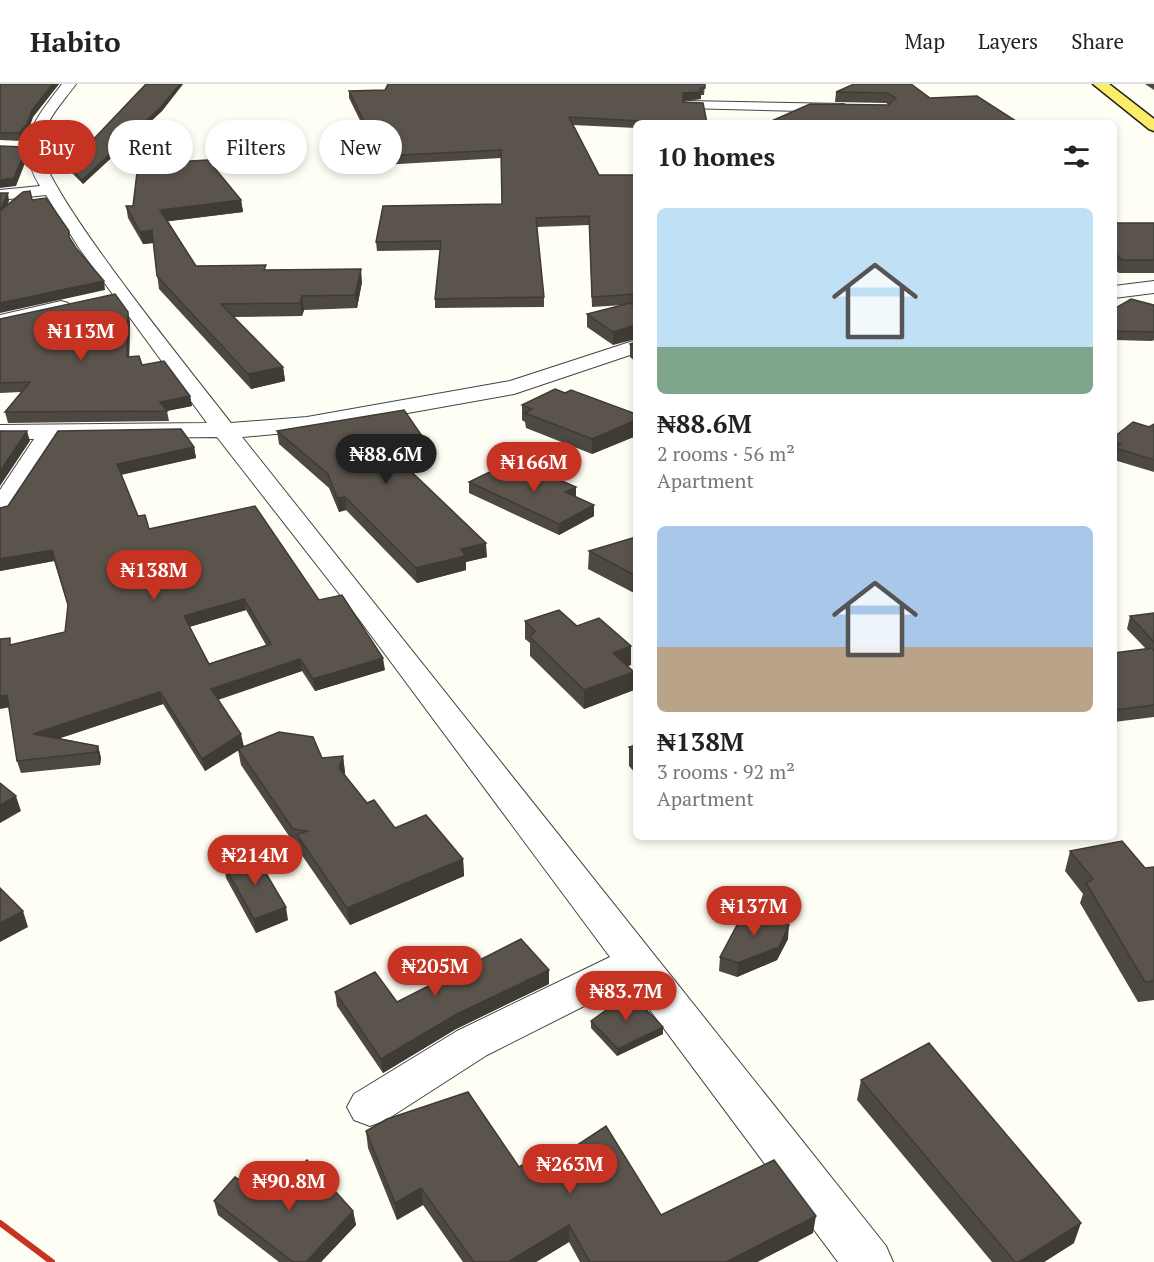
<!DOCTYPE html>
<html lang="en">
<head>
<meta charset="utf-8">
<style>
	:root { --surface:#fff; --page:#f2f2f2; --text:#222; --muted:#767676; --line:#e0e0e0; --accent:#c63323 }
	body { margin:0; font-family:"PT Serif",serif; background:var(--page); color:var(--text); height:100vh; display:flex; flex-direction:column; font-size:22px; white-space:nowrap }
	* { box-sizing:border-box; margin:0 }
	p { font-size:20px; color:var(--muted) }
	.icon { flex:none; width:33px; height:33px; fill:none; stroke:currentColor; stroke-width:2; stroke-linecap:round; stroke-linejoin:round }
	.map { position:relative; flex:1; overflow:hidden }
	.panel { position:absolute; left:633px; top:36px; width:484px; height:720px; display:flex; flex-direction:column; background:var(--surface); border-radius:9px; box-shadow:0 3px 9px #0003 }
	.panel>* { flex:none }
	.hud { position:absolute; left:18px; top:36px; width:525px; height:54px; display:flex; gap:12px }
	.price { position:absolute; translate:-50% -51px; padding:0 14px; border-radius:21px; background:var(--accent); color:#fff; font-size:20px; line-height:39px; filter:drop-shadow(0 2px 3px #0008) }
	.price::after { content:''; position:absolute; left:50%; top:36px; width:18px; height:14px; margin-left:-9px; background:inherit; clip-path:polygon(0 0,100% 0,50% 100%) }
	.price.selected { background:#222; color:#fff }
	ul { padding:0; list-style:none }
	li { display:grid; align-content:center; gap:12px; height:318px; padding:0 24px }
	li span { display:grid; place-items:center; height:186px; border-radius:9px; color:#555 }
	li>.icon { margin-inline-start:auto }
	span .icon { width:108px; height:108px; fill:#fffc; stroke-width:1 }
	li b { font-size:26px }
	h2 { display:flex; justify-content:space-between; align-items:center; height:72px; padding:0 24px; font-size:26px }
	.tag { padding:0 21px; border-radius:27px; background:var(--surface); box-shadow:0 3px 9px #0003; font-size:21px; line-height:54px }
	.tag.selected { background:var(--accent); color:#fff }
	header { display:flex; align-items:center; gap:36px; box-sizing:border-box; height:84px; padding:0 30px; background:var(--surface); border-bottom:2px solid var(--line) }
	header strong { font-size:28px }
	nav { display:flex; gap:33px; margin-inline-start:auto; font-size:21px }
	.map>svg:first-child { display:block }
	.lines { fill:none; stroke-linecap:round; stroke-linejoin:round }
	.minor-casing { stroke:#444; stroke-width:2 }
	.major-casing { stroke:#222; stroke-width:3 }
	.minor { fill:#fff; fill-rule:evenodd }
	.major { fill:#fced68; fill-rule:evenodd }
	.rail { stroke:#c63323; stroke-width:6 }
	.wall { fill:#4d4841; fill-rule:evenodd }
	.shaded-wall { fill:#3f3b35 }
	.building { fill:#5a544c; stroke:#3f3b35; stroke-width:1.5; fill-rule:evenodd }
</style>
</head>
<body>
<header>
<strong>Habito</strong>
<nav><a>Map</a><a>Layers</a><a>Share</a></nav>
</header>
<div class="map">
<svg width="1154" height="1178" viewBox="0 0 1154 1178">
	<rect width="100%" height="100%" fill="#fffef4"/>
	<g class="lines">
		<defs>
			<path id="minor" d="M 62,0 L 76,0 C 63,18 42,39 41,63 C 39,102 199,297 231,339 L 307,333 L 510,297 L 636,256 L 636,269 L 514,310 L 307,347 L 242,353 L 886,1162 L 893,1178 L 838,1178 L 630,899 L 487,971 L 386,1036 L 370,1042 L 354,1036 L 347,1023 L 354,1010 L 457,947 L 610,873 L 359,535 L 217,353 L 59,355 L 9,432 L 0,434 L 0,406 L 34,355 L 0,355 L 0,341 L 207,339 L 79,164 L 46,111 L 0,116 L 0,106 L 40,102 C 13,58 35,36 62,0 Z
				M 689,17 L 844,20 L 851,24 L 844,28 L 684,24 L 684,18 Z
				M 1154,197 L 1154,209 L 1114,214 L 1114,202 Z
				M 61,217 L 68,219 L 71,223 L 68,227 L 0,243 L 0,231 Z"/>
			<path id="major" d="M 1093,0 L 1109,0 L 1154,35 L 1154,47 L 1149,45 Z"/>
		</defs>
		<!-- minor casing -->
		<use href="#minor" class="minor-casing"/>
		<!-- major casing -->
		<use href="#major" class="major-casing"/>
		<!-- minor -->
		<use href="#minor" class="minor"/>
		<!-- major -->
		<use href="#major" class="major"/>
		<!-- rail -->
		<path class="rail" d="M 0,1139 L 52,1178"/>
	</g>
	<!-- wall -->
	<path class="wall" d="M 0,0 L 59,0 L 33,33 L 28,47 L 21,57 L 0,56 Z
		M 146,0 L 183,0 L 162,27 L 83,100 L 69,86 L 68,82 Z
		M 705,0 L 704,11 L 701,11 L 701,15 L 683,17 L 683,18 L 707,39 L 636,39 L 636,44 L 573,41 L 599,91 L 636,91 L 636,220 L 632,220 L 613,261 L 587,243 L 587,230 L 624,221 L 592,223 L 589,141 L 537,143 L 544,213 L 544,223 L 435,224 L 435,215 L 440,166 L 377,167 L 376,158 L 502,120 L 501,74 L 382,81 L 349,14 L 349,7 Z
		M 854,0 L 930,14 L 888,21 L 889,21 L 886,19 L 835,18 L 836,8 Z
		M 1145,0 L 1154,0 L 1154,6 Z
		M 241,116 L 243,128 L 168,137 L 196,182 L 267,186 L 362,198 L 357,224 L 304,226 L 302,232 L 234,233 L 283,283 L 285,297 L 251,305 L 159,205 L 153,159 L 143,160 L 128,134 L 126,122 Z
		M 1114,139 L 1154,139 L 1154,189 L 1119,189 L 1114,185 Z
		M 1154,221 L 1154,256 L 1152,257 L 1114,256 L 1114,225 Z
		M 0,235 L 130,237 L 129,273 L 190,312 L 192,322 L 167,327 L 169,337 L 8,339 L 5,328 L 21,308 L 0,309 Z
		M 636,258 L 636,278 L 630,273 L 630,260 Z
		M 565,309 L 636,330 L 636,352 L 592,370 L 526,344 L 525,338 L 522,336 L 522,321 Z
		M 404,326 L 423,365 L 417,367 L 421,374 L 422,387 L 400,377 L 487,473 L 466,478 L 466,486 L 417,499 L 346,426 L 339,428 L 329,404 L 279,360 L 277,347 Z
		M 1154,340 L 1154,388 L 1114,376 L 1114,353 L 1149,343 Z
		M 194,363 L 196,374 L 121,391 L 138,432 L 149,445 L 319,516 L 385,586 L 315,607 L 302,587 L 218,616 L 244,662 L 322,674 L 343,672 L 345,689 L 344,691 L 367,719 L 395,744 L 463,775 L 464,792 L 350,841 L 299,767 L 299,762 L 295,761 L 241,681 L 238,666 L 205,687 L 163,620 L 59,654 L 98,662 L 101,674 L 100,681 L 21,689 L 17,677 L 12,561 L 65,548 L 68,522 L 54,477 L 0,487 L 0,424 ZM 246,526 L 266,561 L 209,580 L 189,543 Z
		M 526,393 L 594,421 L 594,432 L 559,451 L 469,409 L 469,398 Z
		M 636,453 L 636,510 L 588,485 L 589,467 Z
		M 1154,529 L 1154,633 L 1114,638 L 1114,569 L 1146,565 L 1127,545 L 1130,532 Z
		M 525,537 L 577,542 L 631,581 L 627,582 L 634,606 L 584,625 L 530,572 L 530,559 L 525,555 Z
		M 636,661 L 636,690 L 629,682 L 629,663 Z
		M 1070,767 L 1145,784 L 1154,783 L 1154,916 L 1138,918 L 1080,819 L 1083,810 L 1065,787 Z
		M 224,781 L 288,836 L 256,849 L 226,794 Z
		M 788,855 L 777,876 L 737,893 L 719,887 L 720,873 Z
		M 549,886 L 549,900 L 456,945 L 383,989 L 337,922 L 335,908 L 397,918 Z
		M 591,937 L 663,950 L 617,972 L 591,944 Z
		M 861,996 L 1074,1159 L 1044,1178 L 992,1178 L 857,1016 Z
		M 366,1047 L 538,1087 L 661,1131 L 813,1149 L 757,1178 L 580,1178 L 569,1158 L 536,1178 L 463,1178 L 423,1121 L 397,1136 L 368,1064 Z
		M 265,1112 L 353,1127 L 356,1141 L 321,1178 L 279,1178 L 218,1131 L 214,1117 Z"/>
	<!-- shaded-wall -->
	<path class="shaded-wall" d="M 53,0 L 59,0 L 33,33 L 28,47 L 21,57 L 19,49 L 32,26 Z
		M 180,0 L 183,0 L 162,27 L 83,100 L 82,96 Z
		M 701,8 L 701,15 L 682,17 L 683,9 Z
		M 25,67 L 27,74 L 16,102 L 0,104 L 0,96 Z
		M 8,109 L 9,117 L 2,135 L 0,127 Z
		M 241,116 L 243,128 L 163,138 L 160,126 Z
		M 152,146 L 154,159 L 143,160 L 140,148 Z
		M 361,185 L 362,198 L 357,224 L 355,211 Z
		M 104,197 L 105,206 L 0,229 L 0,219 Z
		M 302,212 L 304,226 L 302,232 L 300,219 Z
		M 128,228 L 130,237 L 129,283 L 127,273 Z
		M 636,241 L 636,255 L 613,261 L 613,248 Z
		M 283,283 L 285,297 L 251,305 L 248,290 Z
		M 190,312 L 192,322 L 166,327 L 160,318 Z
		M 636,336 L 636,352 L 592,370 L 592,355 Z
		M 27,347 L 30,357 L 0,402 L 0,387 Z
		M 422,352 L 423,365 L 411,368 L 410,355 Z
		M 194,363 L 196,374 L 119,391 L 117,380 Z
		M 576,403 L 576,414 L 565,408 Z
		M 345,413 L 346,426 L 339,428 L 337,414 Z
		M 594,421 L 594,432 L 559,451 L 559,440 Z
		M 486,459 L 487,473 L 466,478 L 466,486 L 417,499 L 416,484 L 461,465 Z
		M 52,466 L 54,477 L 0,487 L 0,475 Z
		M 244,515 L 246,526 L 186,544 L 184,532 Z
		M 631,562 L 631,581 L 613,587 L 613,569 Z
		M 383,574 L 385,586 L 315,607 L 313,595 Z
		M 300,575 L 302,587 L 213,617 L 211,605 Z
		M 634,588 L 634,606 L 584,625 L 584,606 Z
		M 160,608 L 163,620 L 37,662 L 33,650 Z
		M 7,611 L 11,623 L 0,625 L 0,612 Z
		M 241,650 L 244,663 L 205,687 L 202,675 Z
		M 98,662 L 101,674 L 100,681 L 97,668 Z
		M 343,672 L 345,689 L 341,700 L 339,684 Z
		M 16,712 L 21,727 L 0,739 L 0,721 Z
		M 463,775 L 464,792 L 350,841 L 347,824 Z
		M 286,823 L 288,836 L 256,849 L 254,835 Z
		M 23,827 L 28,843 L 0,858 L 0,839 Z
		M 789,841 L 788,855 L 777,876 L 737,893 L 738,879 Z
		M 549,886 L 549,900 L 456,945 L 383,989 L 381,975 L 455,931 Z
		M 663,943 L 663,950 L 617,972 L 618,965 Z
		M 421,1104 L 423,1121 L 397,1136 L 395,1119 Z
		M 353,1127 L 356,1141 L 321,1178 L 306,1178 Z
		M 816,1132 L 813,1149 L 757,1178 L 726,1178 Z
		M 1081,1139 L 1074,1159 L 1044,1178 L 1019,1178 Z
		M 569,1141 L 569,1158 L 536,1178 L 508,1178 Z"/>
	<!-- building -->
	<path class="building" d="M 0,0 L 53,0 L 32,26 L 27,40 L 19,49 L 0,49 Z
		M 146,0 L 180,0 L 161,23 L 82,96 L 68,82 Z
		M 388,0 L 705,0 L 705,4 L 700,4 L 701,8 L 683,9 L 683,18 L 703,19 L 707,39 L 643,39 L 640,37 L 569,33 L 599,91 L 636,91 L 636,210 L 592,213 L 589,132 L 536,134 L 544,213 L 435,215 L 441,157 L 376,158 L 383,122 L 502,120 L 501,66 L 381,72 L 349,7 L 385,6 Z
		M 854,0 L 911,0 L 930,14 L 977,12 L 1019,39 L 767,39 L 810,20 L 888,21 L 896,14 L 887,9 L 836,8 Z
		M 0,62 L 24,63 L 25,67 L 14,94 L 0,96 Z
		M 208,76 L 241,116 L 160,126 L 196,182 L 266,181 L 264,186 L 361,185 L 355,211 L 302,212 L 300,219 L 221,220 L 283,283 L 248,290 L 157,192 L 152,146 L 140,148 L 126,122 L 133,122 L 138,80 Z
		M 30,107 L 32,116 L 46,114 L 69,147 L 69,153 L 76,164 L 104,197 L 0,219 L 0,109 L 8,109 L 0,127 L 23,108 Z
		M 1114,139 L 1154,139 L 1154,176 L 1122,176 L 1114,168 Z
		M 115,210 L 128,228 L 127,273 L 139,272 L 142,281 L 164,277 L 190,312 L 160,318 L 167,327 L 5,328 L 30,298 L 0,299 L 0,235 Z
		M 1131,215 L 1154,221 L 1154,248 L 1114,247 L 1114,225 Z
		M 630,219 L 636,222 L 636,241 L 613,248 L 587,230 Z
		M 636,258 L 636,264 L 630,260 Z
		M 555,305 L 565,309 L 571,306 L 636,330 L 636,336 L 592,355 L 525,329 L 532,325 L 522,321 Z
		M 404,326 L 422,352 L 410,355 L 421,374 L 374,352 L 486,459 L 461,465 L 465,472 L 416,484 L 345,413 L 337,414 L 328,390 L 277,347 Z
		M 1133,338 L 1149,343 L 1154,340 L 1154,376 L 1116,364 L 1121,360 L 1114,358 L 1114,353 Z
		M 181,345 L 194,363 L 117,380 L 138,432 L 145,431 L 149,445 L 255,422 L 319,516 L 342,511 L 383,574 L 313,595 L 300,575 L 211,605 L 241,650 L 202,675 L 160,608 L 33,650 L 98,662 L 97,668 L 17,677 L 7,611 L 0,612 L 0,555 L 10,554 L 10,561 L 65,548 L 68,521 L 52,466 L 0,475 L 0,424 L 8,422 L 58,347 ZM 244,515 L 271,560 L 209,580 L 184,532 Z
		M 0,347 L 27,347 L 0,387 Z
		M 502,382 L 526,393 L 539,387 L 576,403 L 565,408 L 594,421 L 559,440 L 469,398 Z
		M 636,453 L 636,492 L 589,467 Z
		M 559,526 L 577,542 L 599,534 L 631,562 L 613,569 L 634,588 L 584,606 L 530,553 L 535,547 L 525,537 Z
		M 1154,529 L 1154,558 L 1130,532 Z
		M 1152,564 L 1154,567 L 1154,621 L 1114,626 L 1114,569 Z
		M 279,648 L 313,653 L 322,674 L 343,672 L 339,684 L 367,719 L 374,716 L 395,744 L 426,731 L 463,775 L 347,824 L 297,751 L 307,747 L 293,745 L 238,665 Z
		M 636,661 L 636,670 L 629,663 Z
		M 0,699 L 16,712 L 0,721 Z
		M 1122,757 L 1145,784 L 1154,783 L 1154,897 L 1145,898 L 1086,799 L 1093,795 L 1070,767 Z
		M 254,769 L 286,823 L 254,835 L 224,781 Z
		M 0,804 L 23,827 L 0,839 Z
		M 745,826 L 789,841 L 779,863 L 738,879 L 720,873 Z
		M 521,855 L 549,886 L 455,931 L 381,975 L 335,908 L 375,888 L 397,918 Z
		M 630,909 L 663,943 L 618,965 L 591,937 Z
		M 929,959 L 1081,1139 L 1019,1178 L 1015,1178 L 861,996 Z
		M 468,1008 L 519,1083 L 531,1076 L 538,1087 L 606,1042 L 661,1131 L 774,1076 L 816,1132 L 726,1178 L 590,1178 L 569,1141 L 508,1178 L 474,1178 L 421,1104 L 395,1119 L 366,1047 L 387,1035 Z
		M 307,1076 L 353,1127 L 306,1178 L 293,1178 L 214,1117 L 235,1093 L 265,1112 Z"/>
</svg>
<b class="price" style="left:81px;top:278px">₦113M</b>
<b class="price selected" style="left:386px;top:401px">₦88.6M</b>
<b class="price" style="left:534px;top:409px">₦166M</b>
<b class="price" style="left:154px;top:517px">₦138M</b>
<b class="price" style="left:255px;top:802px">₦214M</b>
<b class="price" style="left:754px;top:853px">₦137M</b>
<b class="price" style="left:435px;top:913px">₦205M</b>
<b class="price" style="left:626px;top:938px">₦83.7M</b>
<b class="price" style="left:570px;top:1111px">₦263M</b>
<b class="price" style="left:289px;top:1128px">₦90.8M</b>
<div class="hud">
<a class="tag selected">Buy</a>
<a class="tag">Rent</a>
<a class="tag">Filters</a>
<a class="tag">New</a>
</div>
<section class="panel">
<h2>10 homes<svg class="icon" aria-label="filters" viewBox="0 0 24 24"><path d="M4 7h16M4 17h16"/><circle cx="9" cy="7" r="2"/><circle cx="15" cy="17" r="2"/></svg></h2>
<ul>
<li><span style="background:linear-gradient(#bfe0f5 75%,#7fa58c 0)"><svg class="icon" aria-label="home" viewBox="0 0 24 24"><path d="M3 11l9-7 9 7M6 9v11h12V9"/></svg></span><div><b>₦88.6M</b><p>2 rooms · 56 m²</p><p>Apartment</p></div></li>
<li><span style="background:linear-gradient(#a9c7e8 65%,#b9a48a 0)"><svg class="icon" aria-label="home" viewBox="0 0 24 24"><path d="M3 11l9-7 9 7M6 9v11h12V9"/></svg></span><div><b>₦138M</b><p>3 rooms · 92 m²</p><p>Apartment</p></div></li>
</ul>
</section>
</div>
</body>
</html>
